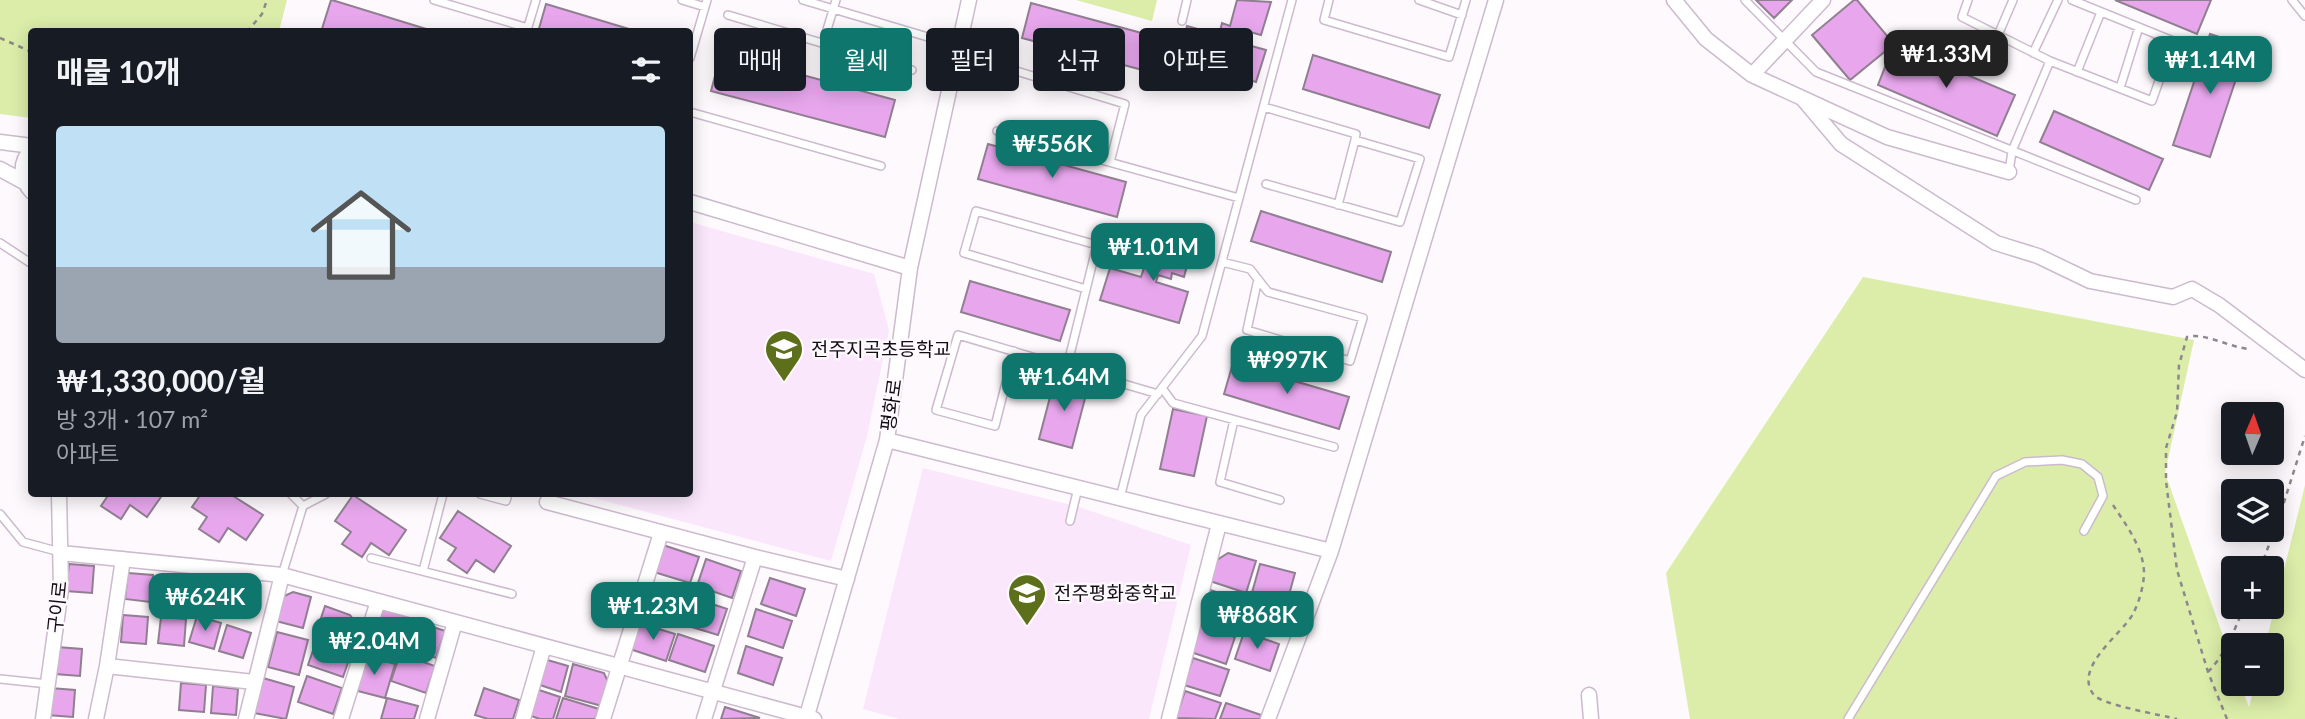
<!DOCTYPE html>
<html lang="ko">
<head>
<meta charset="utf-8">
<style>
	:root { --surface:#171b24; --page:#20242c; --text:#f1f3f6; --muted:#9ea1a6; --line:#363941; --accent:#0f766e }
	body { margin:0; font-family:Lato,"Noto Sans KR",sans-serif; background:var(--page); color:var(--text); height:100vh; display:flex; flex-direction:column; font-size:26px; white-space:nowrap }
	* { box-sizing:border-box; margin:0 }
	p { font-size:23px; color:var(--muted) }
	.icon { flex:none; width:38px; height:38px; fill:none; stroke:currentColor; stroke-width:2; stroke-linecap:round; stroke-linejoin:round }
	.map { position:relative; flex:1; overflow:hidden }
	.drawer { position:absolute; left:28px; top:28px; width:665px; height:469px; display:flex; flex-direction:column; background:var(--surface); border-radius:7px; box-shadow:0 4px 18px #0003 }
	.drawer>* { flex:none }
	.hud { position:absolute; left:714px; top:28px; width:665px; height:63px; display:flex; gap:14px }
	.needle { width:46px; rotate:2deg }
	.fabs { position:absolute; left:2221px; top:402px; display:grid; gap:14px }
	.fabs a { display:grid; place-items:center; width:63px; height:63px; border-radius:7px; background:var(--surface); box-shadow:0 4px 18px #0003; font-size:35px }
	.price { position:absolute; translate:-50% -60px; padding:0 16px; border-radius:14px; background:var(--accent); color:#fff; font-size:23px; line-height:46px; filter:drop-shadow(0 2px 4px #0008) }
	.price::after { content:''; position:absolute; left:50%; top:42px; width:21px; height:16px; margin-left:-10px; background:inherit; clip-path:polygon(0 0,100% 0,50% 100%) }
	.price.current { background:#222; color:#fff }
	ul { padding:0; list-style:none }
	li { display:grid; align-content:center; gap:14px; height:371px; padding:0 28px }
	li+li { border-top:2px solid var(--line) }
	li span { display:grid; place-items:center; height:217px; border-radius:7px; color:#555 }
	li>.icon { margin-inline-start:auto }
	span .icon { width:126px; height:126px; fill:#fffc; stroke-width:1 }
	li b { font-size:30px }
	h2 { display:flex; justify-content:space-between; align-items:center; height:84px; padding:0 28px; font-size:30px }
	.pill { padding:0 24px; border-radius:7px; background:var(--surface); box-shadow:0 4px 18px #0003; font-size:24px; line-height:63px }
	.pill.current { background:var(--accent); color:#fff }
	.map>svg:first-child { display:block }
	.built { fill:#fbe7fc }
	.green { fill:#dbeda9 }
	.building { fill:#e8a7ed; stroke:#907f91; stroke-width:2 }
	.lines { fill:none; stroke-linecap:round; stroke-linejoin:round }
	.lane-casing { stroke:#ccbacd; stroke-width:10 }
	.street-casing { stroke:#ccbacd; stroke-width:17 }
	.path { stroke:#8d888d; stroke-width:2.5; stroke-dasharray:5 5; stroke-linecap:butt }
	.lane { stroke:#fff; stroke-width:7 }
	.street { stroke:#fff; stroke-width:14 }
	.labels { text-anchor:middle; stroke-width:5; stroke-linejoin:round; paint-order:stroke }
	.poi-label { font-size:19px; fill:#130d13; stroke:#fdf9fd; text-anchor:start }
	.street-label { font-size:19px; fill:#130d13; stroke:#fdf9fd }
</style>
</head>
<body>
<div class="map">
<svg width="2305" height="719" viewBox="0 0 2305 719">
	<rect width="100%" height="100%" fill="#fdf9fd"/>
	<!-- built -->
	<path class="built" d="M 690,222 L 874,274 L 889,330 L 867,436 L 831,561 L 579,494 L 690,494 Z
		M 923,468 L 1079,507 L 1191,545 L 1149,719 L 899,719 L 863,709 Z"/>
	<!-- green -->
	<path class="green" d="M 0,0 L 287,0 L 279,31 L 32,32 L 31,118 L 0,114 Z
		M 1076,0 L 1157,0 L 1152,21 Z
		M 1863,277 L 2194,340 L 2165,473 L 2233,664 L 2233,684 L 2240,684 L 2249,707 L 2255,684 L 2272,684 L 2272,646 L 2265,646 L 2305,485 L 2305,719 L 1690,719 L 1666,573 Z"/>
	<!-- building -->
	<path class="building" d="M 331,0 L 332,0 L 436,32 L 321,32 Z
		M 1237,0 L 1271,2 L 1261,35 L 1250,32 L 1248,38 L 1235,34 L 1233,41 L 1266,50 L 1256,82 L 1178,59 L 1187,26 L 1219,35 L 1222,23 L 1230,26 Z
		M 1756,0 L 1792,0 L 1774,18 Z
		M 1854,0 L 1857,0 L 1894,44 L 1850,80 L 1812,35 Z
		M 2115,0 L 2211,0 L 2197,34 Z
		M 1031,3 L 1160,38 L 1150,72 L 1022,38 Z
		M 546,4 L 639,32 L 538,32 Z
		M 2210,34 L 2247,46 L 2210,157 L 2173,145 Z
		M 1894,44 L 2015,95 L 1997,136 L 1878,85 Z
		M 721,53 L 895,100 L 885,137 L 711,91 Z
		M 1313,55 L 1440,95 L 1429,128 L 1303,89 Z
		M 2054,111 L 2163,159 L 2149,190 L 2040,142 Z
		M 988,144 L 1126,182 L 1117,217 L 978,179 Z
		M 1261,211 L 1391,252 L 1382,282 L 1251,241 Z
		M 1162,234 L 1193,243 L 1184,277 L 1172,273 L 1171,279 L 1158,275 L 1156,282 L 1188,292 L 1179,323 L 1100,300 L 1110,268 L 1141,277 L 1145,265 L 1152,267 Z
		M 970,281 L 1070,310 L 1060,341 L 961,312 Z
		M 1233,363 L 1349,397 L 1339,429 L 1224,394 Z
		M 1055,378 L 1088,387 L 1072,448 L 1039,439 Z
		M 1173,409 L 1207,416 L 1194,476 L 1160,469 Z
		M 109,494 L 163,494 L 147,517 L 130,505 L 121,519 L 101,506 Z
		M 201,494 L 230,494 L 263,515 L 246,540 L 228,528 L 219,542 L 199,529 L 207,517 L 192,507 Z
		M 353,495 L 406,530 L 389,555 L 371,543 L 362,557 L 342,544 L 351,532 L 335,521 Z
		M 458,511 L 511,546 L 494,572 L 476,560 L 467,573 L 448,560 L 456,548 L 440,538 Z
		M 663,545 L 699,557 L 690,583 L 654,572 Z
		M 1228,553 L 1256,561 L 1246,593 L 1210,581 L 1217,560 Z
		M 706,559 L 741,571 L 732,598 L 697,586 Z
		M 69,564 L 94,566 L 92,593 L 66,591 Z
		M 1260,564 L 1295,573 L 1278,635 L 1243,625 Z
		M 128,573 L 153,575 L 150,602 L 125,599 Z
		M 159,576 L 184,579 L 182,606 L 156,603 Z
		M 770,578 L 805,589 L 796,616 L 761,604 Z
		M 201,583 L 226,585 L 224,612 L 199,610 Z
		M 651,584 L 687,596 L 678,623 L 642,611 Z
		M 1210,590 L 1246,602 L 1237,629 L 1201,617 Z
		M 293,592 L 311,597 L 303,628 L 276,621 L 282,597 Z
		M 691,597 L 727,609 L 718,635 L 682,624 Z
		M 325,606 L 350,615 L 358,626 L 352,645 L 316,633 Z
		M 389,608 L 406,612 L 398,646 L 381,650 L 367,645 L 378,613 Z
		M 756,609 L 792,621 L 783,648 L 748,636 Z
		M 123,615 L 148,617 L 146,644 L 121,642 Z
		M 197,616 L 221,623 L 214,649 L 189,642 Z
		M 161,617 L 186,619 L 184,646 L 158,643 Z
		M 409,619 L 445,631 L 436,658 L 401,646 Z
		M 639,623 L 675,634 L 666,661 L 630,649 Z
		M 227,625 L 251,633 L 243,658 L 219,651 Z
		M 1199,625 L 1235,637 L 1226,664 L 1191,652 Z
		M 277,632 L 308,640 L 299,675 L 268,667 Z
		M 1244,632 L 1279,644 L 1270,671 L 1235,659 Z
		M 678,634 L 714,646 L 705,672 L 669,660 Z
		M 317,639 L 352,651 L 343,677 L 308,665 Z
		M 746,646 L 782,658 L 773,685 L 738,673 Z
		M 57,647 L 82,649 L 80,676 L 55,674 Z
		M 400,654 L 435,666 L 426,693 L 391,681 Z
		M 364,655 L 395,664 L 385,698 L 354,690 Z
		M 1193,658 L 1229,670 L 1220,696 L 1184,685 Z
		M 544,659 L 568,666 L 561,692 L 537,684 Z
		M 573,664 L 604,673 L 608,682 L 602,706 L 565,696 Z
		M 307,676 L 342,688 L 333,714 L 298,702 Z
		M 263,678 L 294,687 L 286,719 L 254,713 Z
		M 181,683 L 206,685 L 204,712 L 179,710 Z
		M 213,686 L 238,689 L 236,715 L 211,713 Z
		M 50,688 L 75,690 L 73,717 L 47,715 Z
		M 484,688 L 519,700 L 513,719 L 488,719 L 475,715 Z
		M 536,689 L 560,697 L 553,719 L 540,719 L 528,715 Z
		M 1185,691 L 1221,703 L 1215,719 L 1176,718 Z
		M 387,698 L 418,706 L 414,719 L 381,719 Z
		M 563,698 L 599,709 L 595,719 L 556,719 Z
		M 1226,703 L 1261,715 L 1260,719 L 1220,719 Z
		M 725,707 L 760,718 L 721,719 Z"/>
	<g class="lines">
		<defs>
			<path id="lane" d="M 434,0 L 528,28
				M 682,0 L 705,7
				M 803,0 L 958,46
				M 1329,0 L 1324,20 L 1449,57 L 1466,0
				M 1419,0 L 1462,15
				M 1745,0 L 1816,72 L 2136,200
				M 1968,0 L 1962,17 L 2050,61 L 2152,101 L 2173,41 L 2072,0
				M 2292,0 L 2305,16
				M 728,15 L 912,70
				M 1182,21 L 1187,0
				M 527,30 L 536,0
				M 1998,35 L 2013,0
				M 823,43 L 836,0
				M 2033,53 L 2058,0
				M 690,58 L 707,0
				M 1013,70 L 1125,104 L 1110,162
				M 2077,72 L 2101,12
				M 2120,88 L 2139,27
				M 1264,107 L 1356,134 L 1355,140 L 1420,159 L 1400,222 L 1266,184
				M 690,112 L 881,166
				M 997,131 L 1239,198
				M 2009,172 L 2012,151 L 2050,61
				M 1338,205 L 1355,140
				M 0,243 L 32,264
				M 1222,262 L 1250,269 L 1268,292 L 1363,318 L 1350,361 L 1247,330 L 1258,279
				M 1014,351 L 995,426 L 936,410 L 958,335 C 1025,355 1091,374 1158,394
				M 1067,367 L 1097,245 L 976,211 L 964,253 L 1086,289
				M 1162,388 L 1173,403 L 1334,447
				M 1234,420 L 1220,482 L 1280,500
				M 480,494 L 506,501 L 508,494
				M 1120,498 L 1141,415 L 1202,336 L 1292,0
				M 303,506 L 326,494
				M 0,514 L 23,542 L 60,552
				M 1070,521 L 1078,488
				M 371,558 L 512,594
				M 423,571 L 443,494
				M 282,575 L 303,506 L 291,494
				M 0,679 L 48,684
				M 1848,719 L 1996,476 L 2025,462 L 2062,460 L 2082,464 L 2098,477 L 2103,496 L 2084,531"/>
			<path id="street" d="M 1674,0 L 1706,39 L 1752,75 L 1887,137 L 2009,172
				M 1752,75 L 1823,0
				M 1803,99 L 1841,144 L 1996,243 L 2038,256 L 2090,281 L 2173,297 L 2192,289 L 2219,305 L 2305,370
				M 0,142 L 32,146
				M 32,149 C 19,162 20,179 32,192
				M 0,169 L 24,182
				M 690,202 L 910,268
				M 887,440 L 1331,551
				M 547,502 L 755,557 L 847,579
				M 61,553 L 282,575 L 814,719
				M 107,666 L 254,682
				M 1589,695 L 1591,719
				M 43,719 L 61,589 L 59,494
				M 96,719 L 107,666 L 123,559
				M 246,719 L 282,575
				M 341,719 L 378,601
				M 427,719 L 455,622
				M 523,719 L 544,646
				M 603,719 L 661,533
				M 704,719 L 755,557
				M 806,719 L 887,440 L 910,268 L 969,0
				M 1169,719 L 1219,524
				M 1268,719 L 1331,551 L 1496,0"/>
		</defs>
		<!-- lane casing -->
		<use href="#lane" class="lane-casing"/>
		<!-- street casing -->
		<use href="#street" class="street-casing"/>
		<!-- path -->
		<path class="path" d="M 247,32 L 262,14 L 267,0
			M 0,38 L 32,52
			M 2113,505 C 2126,525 2143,547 2144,572 C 2144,586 2139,602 2133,614 C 2122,634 2072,668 2094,695 C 2102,705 2162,715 2177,719
			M 2260,569 L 2279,518 L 2305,436
			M 2208,672 C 2226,653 2234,631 2244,607
			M 2227,719 L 2208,672 L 2177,570 L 2166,481 L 2166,448 L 2177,412 L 2179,365 L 2187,337 C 2205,332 2230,348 2250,349"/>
		<!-- lane -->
		<use href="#lane" class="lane"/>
		<!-- street -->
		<use href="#street" class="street"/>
	</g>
	<!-- icons -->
	<defs>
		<symbol id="school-pin" viewBox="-11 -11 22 30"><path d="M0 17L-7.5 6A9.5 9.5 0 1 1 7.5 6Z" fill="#5e6f1b" stroke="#fdf9fd"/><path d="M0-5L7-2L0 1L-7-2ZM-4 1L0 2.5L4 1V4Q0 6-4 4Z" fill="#fff"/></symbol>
	</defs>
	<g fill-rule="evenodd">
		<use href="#school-pin" x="762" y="327" width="44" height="60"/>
		<use href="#school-pin" x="1005" y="571" width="44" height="60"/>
	</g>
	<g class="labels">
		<!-- poi labels -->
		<g class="poi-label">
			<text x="811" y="356">전주지곡초등학교</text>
			<text x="1054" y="600">전주평화중학교</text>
		</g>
		<!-- street labels -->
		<g class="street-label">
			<text transform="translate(891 405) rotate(-82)" y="7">평화로</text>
			<text transform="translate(57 607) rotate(-84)" y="7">구이로</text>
		</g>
	</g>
</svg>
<div class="fabs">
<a><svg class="needle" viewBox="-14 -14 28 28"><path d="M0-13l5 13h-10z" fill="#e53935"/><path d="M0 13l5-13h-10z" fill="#9ea1a6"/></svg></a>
<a><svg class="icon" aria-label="layers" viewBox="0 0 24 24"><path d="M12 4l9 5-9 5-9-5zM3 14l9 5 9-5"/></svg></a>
<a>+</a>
<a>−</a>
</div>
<b class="price current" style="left:1946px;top:90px">₩1.33M</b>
<b class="price" style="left:2210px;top:96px">₩1.14M</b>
<b class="price" style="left:1052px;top:180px">₩556K</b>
<b class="price" style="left:1153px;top:283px">₩1.01M</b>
<b class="price" style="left:1287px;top:396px">₩997K</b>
<b class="price" style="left:1064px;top:413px">₩1.64M</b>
<b class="price" style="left:205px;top:633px">₩624K</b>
<b class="price" style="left:653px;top:642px">₩1.23M</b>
<b class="price" style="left:1257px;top:651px">₩868K</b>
<b class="price" style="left:374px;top:677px">₩2.04M</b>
<div class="hud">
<a class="pill">매매</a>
<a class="pill current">월세</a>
<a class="pill">필터</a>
<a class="pill">신규</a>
<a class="pill">아파트</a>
</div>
<section class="drawer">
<h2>매물 10개<svg class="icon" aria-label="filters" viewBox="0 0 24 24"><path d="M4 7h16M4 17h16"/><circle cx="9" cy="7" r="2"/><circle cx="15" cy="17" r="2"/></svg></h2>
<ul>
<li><span style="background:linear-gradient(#bfe0f5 65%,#9aa5b1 0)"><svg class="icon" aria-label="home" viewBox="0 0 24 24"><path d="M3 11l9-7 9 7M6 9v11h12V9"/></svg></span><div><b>₩1,330,000/월</b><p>방 3개 · 107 m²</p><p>아파트</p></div></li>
</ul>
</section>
</div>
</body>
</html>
